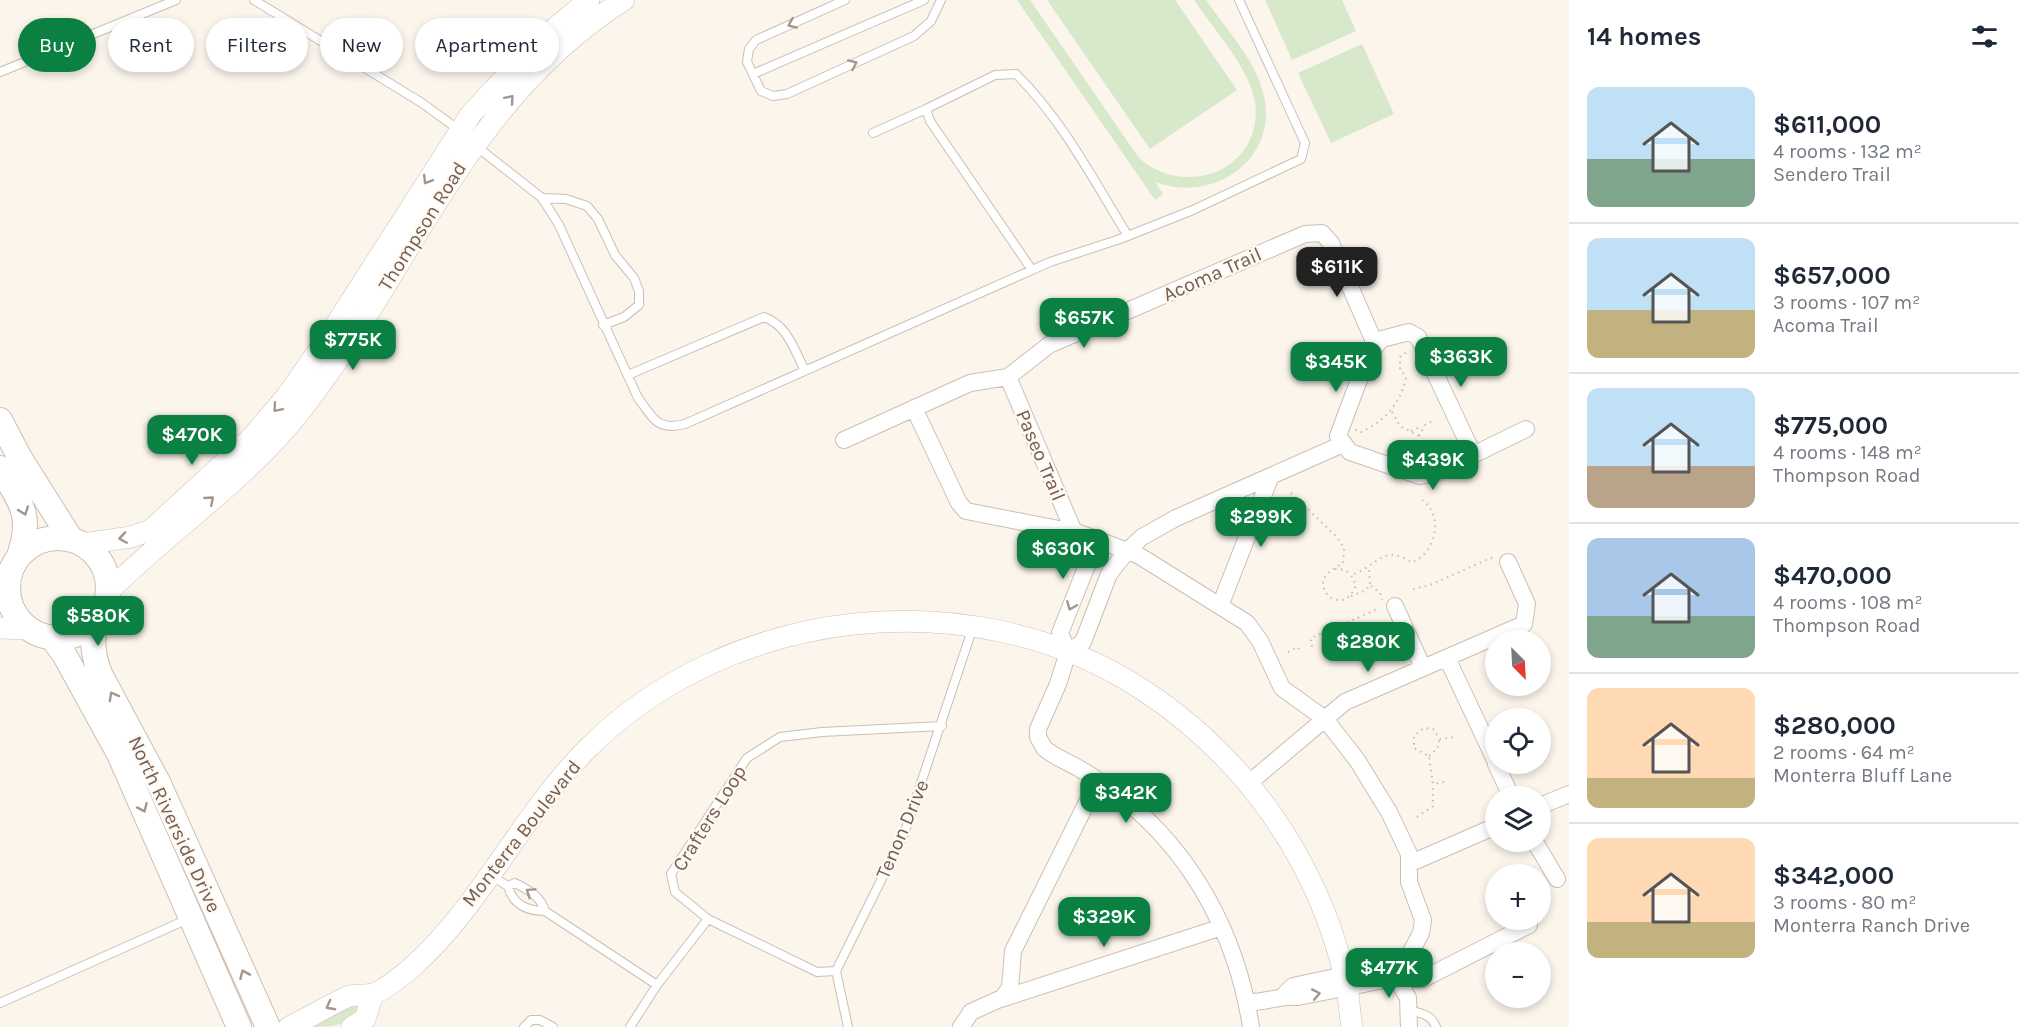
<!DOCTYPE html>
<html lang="en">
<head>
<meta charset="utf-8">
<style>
	:root { --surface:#fff; --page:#f2f2f3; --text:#1f2937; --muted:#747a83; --line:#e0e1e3; --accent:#0b8043 }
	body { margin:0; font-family:Karla,sans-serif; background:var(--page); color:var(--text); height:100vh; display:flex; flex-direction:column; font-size:22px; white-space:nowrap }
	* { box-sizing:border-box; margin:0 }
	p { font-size:20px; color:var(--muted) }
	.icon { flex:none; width:33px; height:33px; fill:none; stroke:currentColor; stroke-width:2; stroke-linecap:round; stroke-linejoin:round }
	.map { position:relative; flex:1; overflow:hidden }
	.sheet { display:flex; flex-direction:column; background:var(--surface); width:450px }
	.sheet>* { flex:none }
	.top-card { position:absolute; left:18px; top:18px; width:570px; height:54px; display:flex; gap:12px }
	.needle { width:39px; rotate:156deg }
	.fabs { position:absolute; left:1485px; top:630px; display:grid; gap:12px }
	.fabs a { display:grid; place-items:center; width:66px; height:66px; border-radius:50%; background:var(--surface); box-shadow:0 3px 9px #0003; font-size:30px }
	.price { position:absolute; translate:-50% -51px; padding:0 14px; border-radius:12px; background:var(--accent); color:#fff; font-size:20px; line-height:39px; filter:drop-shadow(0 2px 3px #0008) }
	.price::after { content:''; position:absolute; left:50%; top:36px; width:18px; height:14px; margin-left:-9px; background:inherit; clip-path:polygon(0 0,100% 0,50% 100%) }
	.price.selected { background:#222; color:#fff }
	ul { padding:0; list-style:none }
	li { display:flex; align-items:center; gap:18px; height:150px; padding:0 18px }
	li+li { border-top:2px solid var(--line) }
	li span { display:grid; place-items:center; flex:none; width:168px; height:120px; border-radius:12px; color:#555 }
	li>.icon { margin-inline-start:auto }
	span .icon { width:72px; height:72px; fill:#fffc; stroke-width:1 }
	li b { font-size:26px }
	h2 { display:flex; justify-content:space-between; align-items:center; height:72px; padding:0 18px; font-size:26px }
	.tag { padding:0 21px; border-radius:27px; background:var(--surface); box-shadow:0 3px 9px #0003; font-size:21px; line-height:54px }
	.tag.selected { background:var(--accent); color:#fff }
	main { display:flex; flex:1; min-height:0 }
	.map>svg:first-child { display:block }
	.green { fill:#d7e8cb }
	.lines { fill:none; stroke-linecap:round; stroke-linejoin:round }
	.service-casing { stroke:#cdbeb2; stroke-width:10 }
	.minor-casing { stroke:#cdbeb2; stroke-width:18 }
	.tertiary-casing { stroke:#cdbeb2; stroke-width:22 }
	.secondary-casing { stroke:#cfbeb0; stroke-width:26 }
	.path { stroke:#d3b9a8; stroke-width:2; stroke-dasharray:1.5 4.5; stroke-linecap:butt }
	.service { stroke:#fff; stroke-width:8 }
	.minor { stroke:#fff; stroke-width:16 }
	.tertiary { stroke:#fff; stroke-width:21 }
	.secondary { stroke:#fff; stroke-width:24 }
	.oneway { stroke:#a5968d }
	.labels { text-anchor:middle; stroke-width:4.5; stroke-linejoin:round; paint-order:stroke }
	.street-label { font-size:20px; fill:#755d50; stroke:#fef9f2 }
</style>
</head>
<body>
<main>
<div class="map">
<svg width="1569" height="1027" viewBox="0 0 1569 1027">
	<rect width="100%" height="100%" fill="#fbf5ec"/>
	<!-- green -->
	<path class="green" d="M 1017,0 L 1030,0 L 1139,158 C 1186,200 1264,169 1255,102 C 1250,69 1212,27 1194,0 L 1206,0 C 1224,26 1254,59 1262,89 C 1283,155 1216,205 1155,182 L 1163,194 L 1155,200 Z
		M 1047,0 L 1175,0 L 1237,90 L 1150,149 Z
		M 1265,0 L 1342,0 L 1356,31 L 1292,60 Z
		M 1362,44 L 1394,114 L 1331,143 L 1298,73 Z
		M 357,1005 L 360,1010 C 346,1027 329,1027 309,1027 L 345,1006 Z"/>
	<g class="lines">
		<defs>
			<path id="service" d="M 254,0 L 422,103 L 459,130
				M 845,0 L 756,40 L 749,49 L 747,62 L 761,91 L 773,96 L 787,94 L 914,36 L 931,21 L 941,0
				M 0,72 L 176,0
				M 753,74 L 924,0
				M 873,133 L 926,109
				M 476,146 L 542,198 L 559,225 L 638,398 C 654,419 657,431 685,424 L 1050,262 L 1120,239 L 1193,210 L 1301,159 L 1305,143 L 1239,0
				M 542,198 L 566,199 L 587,206 L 598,219 L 615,255 L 634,278 L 639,291 L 639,305 L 624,317 L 603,325
				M 1032,270 L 930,121 L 926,109 L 995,75 L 1016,74 C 1062,119 1094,181 1128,236
				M 628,375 L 764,317 C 787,325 794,349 804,369
				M 491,876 L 508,886 C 513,905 527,911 545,911 L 657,985
				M 508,886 L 515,883 C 529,890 541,897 545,911
				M 836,971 L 817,972 L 708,919 L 675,892 L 671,874 L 747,758 L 780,737 L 822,732 L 942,726
				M 0,1003 L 188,919
				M 1409,1010 C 1421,1013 1432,1015 1436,1027
				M 524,1027 L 531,1020 L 540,1020 L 553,1027
				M 630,1027 L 657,985 L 708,919
				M 848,1027 L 836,971 L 904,834 L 973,627"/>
			<path id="minor" d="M 1008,377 L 1074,532
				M 914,408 L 959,503 L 966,511 L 1079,533 L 1138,555 L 1247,623 L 1260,641 L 1282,688 L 1325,719 L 1357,760 L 1389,812 L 1409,854 L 1409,882 L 1423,920 L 1421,933 L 1399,974 L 1400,984 L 1408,998 L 1409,1027
				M 844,440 L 970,383 L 1008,377 L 1049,345 L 1305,234 L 1322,233 L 1331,243 L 1376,346
				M 1473,454 L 1418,337 L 1409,332 L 1382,339 L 1369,353 L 1338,436 L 1350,452 L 1420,476 L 1436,473 L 1526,429
				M 1220,606 L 1270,478
				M 1395,606 L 1423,668
				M 1068,652 L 1060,633 L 1097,540
				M 1447,658 L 1496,762
				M 1496,764 L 1511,796
				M 1249,783 L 1345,702 L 1524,624 L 1527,604 L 1508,562
				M 1540,806 L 1569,794
				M 1535,842 L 1557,879
				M 1411,863 L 1496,826
				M 1284,995 L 1293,986 L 1382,967 C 1398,970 1406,981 1423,979 L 1529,925
				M 1001,999 L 1222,927
				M 1247,1002 C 1265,1003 1280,995 1298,997 L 1389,979 L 1399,974
				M 961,1027 L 971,1012 L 1002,998 L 1010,988 L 1013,951 L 1098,780
				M 1251,1027 C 1237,937 1194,854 1121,797 C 1108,787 1094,777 1080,769 C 1068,762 1054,757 1044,748 L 1038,737 L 1038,729 L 1058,684 L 1068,652 L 1083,642 L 1109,574 L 1127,551 L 1142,537 L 1176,518 L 1343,444"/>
			<path id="tertiary" d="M 83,544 L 131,537 L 151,530 L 251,438 L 286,397 L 326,340 L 471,114 L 538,42 L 589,0
				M 0,584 L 9,574
				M 108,592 C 171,529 248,479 302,409 C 412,269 466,100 624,0
				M 0,628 L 29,629
				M 289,1027 C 309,1018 327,1006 347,997 C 355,993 366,997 375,993 C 386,989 400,977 410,969 C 479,909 521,816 586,750 C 729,606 972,578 1143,690 C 1245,757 1316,858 1345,977 C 1349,993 1349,1011 1352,1027
				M 352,1027 L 365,1019 L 373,994"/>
			<path id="secondary" d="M 0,420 L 21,460 L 71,539
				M 0,468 C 21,503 33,515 19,556
				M8 588a50 50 0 1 1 100 0a50 50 0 1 1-100 0Z
				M 96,621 C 91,640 93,655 100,674 L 159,784 L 268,1027
				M 52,638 L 64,654 L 119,754 L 239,1027"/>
		</defs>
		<!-- service casing -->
		<use href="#service" class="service-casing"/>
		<!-- minor casing -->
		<use href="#minor" class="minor-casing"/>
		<!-- tertiary casing -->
		<use href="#tertiary" class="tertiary-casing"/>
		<!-- secondary casing -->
		<use href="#secondary" class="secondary-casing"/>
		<!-- path -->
		<path class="path" d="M 1392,412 L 1400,426 L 1419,436 L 1419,459
			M 1355,430 L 1361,432 C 1385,421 1400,404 1406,378 L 1400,368 L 1400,357 L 1409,350
			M 1411,431 L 1422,426
			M 1419,436 L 1425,425 L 1435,420
			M 1291,493 L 1337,537 L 1344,548 L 1343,563 C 1338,566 1331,570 1327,574 C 1312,591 1344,617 1356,585 L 1351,575 C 1366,571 1382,553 1394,555 C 1401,556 1407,560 1413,562 C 1436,552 1444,515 1422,500
			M 1335,569 L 1345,570 L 1351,575
			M 1371,586 L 1380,593 L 1382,600
			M 1413,589 L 1430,585 L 1493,557
			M 1351,596 L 1364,591 L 1370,586 L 1369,569
			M 1358,617 L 1362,625
			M 1312,647 L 1311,638 L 1380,608
			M 1288,652 L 1298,647 L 1300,653
			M 1429,756 L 1437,749 L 1440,739
			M 1444,782 L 1433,784 L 1429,756 L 1414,748 L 1414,736 L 1424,728 L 1433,729 L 1440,739 L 1456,737
			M 1417,817 L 1433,806 L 1433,784"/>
		<!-- service -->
		<use href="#service" class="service"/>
		<!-- minor -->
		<use href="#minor" class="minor"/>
		<!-- tertiary -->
		<use href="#tertiary" class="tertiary"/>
		<!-- secondary -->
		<use href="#secondary" class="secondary"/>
	</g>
	<!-- one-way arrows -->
	<defs><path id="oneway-chevron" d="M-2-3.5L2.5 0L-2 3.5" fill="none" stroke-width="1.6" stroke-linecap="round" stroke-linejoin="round" transform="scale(1.5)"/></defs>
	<g class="oneway">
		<use href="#oneway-chevron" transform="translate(792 24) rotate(156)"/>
		<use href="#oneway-chevron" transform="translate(853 64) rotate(-24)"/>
		<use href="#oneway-chevron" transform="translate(510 99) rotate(-49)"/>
		<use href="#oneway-chevron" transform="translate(427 180) rotate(122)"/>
		<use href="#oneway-chevron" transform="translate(277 408) rotate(131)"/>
		<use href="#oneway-chevron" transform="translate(210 500) rotate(-41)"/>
		<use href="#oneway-chevron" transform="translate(24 511) rotate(70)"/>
		<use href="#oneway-chevron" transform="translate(123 538) rotate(171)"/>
		<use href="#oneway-chevron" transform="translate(1071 606) rotate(112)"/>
		<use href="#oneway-chevron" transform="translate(113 696) rotate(-119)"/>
		<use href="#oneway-chevron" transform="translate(143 808) rotate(66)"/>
		<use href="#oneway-chevron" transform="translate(530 892) rotate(-146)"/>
		<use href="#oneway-chevron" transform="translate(244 974) rotate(-114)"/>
		<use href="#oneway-chevron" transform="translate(1316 994) rotate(-11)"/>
		<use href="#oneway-chevron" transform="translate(330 1006) rotate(152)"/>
	</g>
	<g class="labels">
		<!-- street labels -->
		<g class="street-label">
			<text transform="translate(422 226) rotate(-58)" y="7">Thompson Road</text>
			<text transform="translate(1212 274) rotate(-24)" y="7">Acoma Trail</text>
			<text transform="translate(1041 455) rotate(67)" y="7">Paseo Trail</text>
			<text transform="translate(709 818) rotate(-58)" y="7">Crafters Loop</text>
			<text transform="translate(175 824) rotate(65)" y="7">North Riverside Drive</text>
			<text transform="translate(902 829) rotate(-67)" y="7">Tenon Drive</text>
			<text transform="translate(521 833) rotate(-52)" y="7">Monterra Boulevard</text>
		</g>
	</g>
</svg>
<div class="fabs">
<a><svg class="needle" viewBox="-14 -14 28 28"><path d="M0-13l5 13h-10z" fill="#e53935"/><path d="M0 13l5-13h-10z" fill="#747a83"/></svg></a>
<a><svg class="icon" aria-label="locate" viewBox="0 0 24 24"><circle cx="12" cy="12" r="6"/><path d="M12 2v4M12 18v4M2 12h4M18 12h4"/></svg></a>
<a><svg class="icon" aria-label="layers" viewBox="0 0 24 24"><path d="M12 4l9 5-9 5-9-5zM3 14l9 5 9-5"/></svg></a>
<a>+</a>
<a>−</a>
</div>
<b class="price selected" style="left:1337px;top:298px">$611K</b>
<b class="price" style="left:1084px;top:349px">$657K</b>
<b class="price" style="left:353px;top:371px">$775K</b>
<b class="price" style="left:1461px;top:388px">$363K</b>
<b class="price" style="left:1336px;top:393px">$345K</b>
<b class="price" style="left:192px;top:466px">$470K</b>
<b class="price" style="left:1433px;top:491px">$439K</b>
<b class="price" style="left:1261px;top:548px">$299K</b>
<b class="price" style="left:1063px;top:580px">$630K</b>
<b class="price" style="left:98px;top:647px">$580K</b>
<b class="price" style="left:1368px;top:673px">$280K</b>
<b class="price" style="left:1126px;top:824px">$342K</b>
<b class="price" style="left:1104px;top:948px">$329K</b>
<b class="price" style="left:1389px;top:999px">$477K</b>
<div class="top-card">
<a class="tag selected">Buy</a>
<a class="tag">Rent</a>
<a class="tag">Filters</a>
<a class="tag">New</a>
<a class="tag">Apartment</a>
</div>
</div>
<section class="sheet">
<h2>14 homes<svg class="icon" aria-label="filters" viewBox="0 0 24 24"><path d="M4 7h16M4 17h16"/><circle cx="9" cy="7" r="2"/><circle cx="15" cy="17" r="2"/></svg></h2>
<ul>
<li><span style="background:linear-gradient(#bfe0f5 60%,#7fa58c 0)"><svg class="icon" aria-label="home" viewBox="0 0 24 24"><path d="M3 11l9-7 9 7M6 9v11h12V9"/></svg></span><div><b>$611,000</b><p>4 rooms · 132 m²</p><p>Sendero Trail</p></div></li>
<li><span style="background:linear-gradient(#bfe0f5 60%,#c2b280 0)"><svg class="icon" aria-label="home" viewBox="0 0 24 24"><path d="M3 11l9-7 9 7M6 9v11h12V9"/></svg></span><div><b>$657,000</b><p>3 rooms · 107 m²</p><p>Acoma Trail</p></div></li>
<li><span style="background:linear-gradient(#bfe0f5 65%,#b9a48a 0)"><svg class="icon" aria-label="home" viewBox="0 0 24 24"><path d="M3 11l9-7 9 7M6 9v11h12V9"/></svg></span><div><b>$775,000</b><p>4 rooms · 148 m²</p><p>Thompson Road</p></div></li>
<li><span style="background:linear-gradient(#a9c7e8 65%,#7fa58c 0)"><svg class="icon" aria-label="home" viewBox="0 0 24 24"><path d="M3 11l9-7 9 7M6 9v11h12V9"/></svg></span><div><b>$470,000</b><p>4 rooms · 108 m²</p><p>Thompson Road</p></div></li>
<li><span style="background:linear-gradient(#ffd9b3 75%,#c2b280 0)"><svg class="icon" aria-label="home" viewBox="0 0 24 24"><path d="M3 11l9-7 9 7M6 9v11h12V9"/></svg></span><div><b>$280,000</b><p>2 rooms · 64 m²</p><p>Monterra Bluff Lane</p></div></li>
<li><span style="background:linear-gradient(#ffd9b3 70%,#c2b280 0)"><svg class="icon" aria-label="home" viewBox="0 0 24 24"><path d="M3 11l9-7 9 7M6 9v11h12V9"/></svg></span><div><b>$342,000</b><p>3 rooms · 80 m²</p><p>Monterra Ranch Drive</p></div></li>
</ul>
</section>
</main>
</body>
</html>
